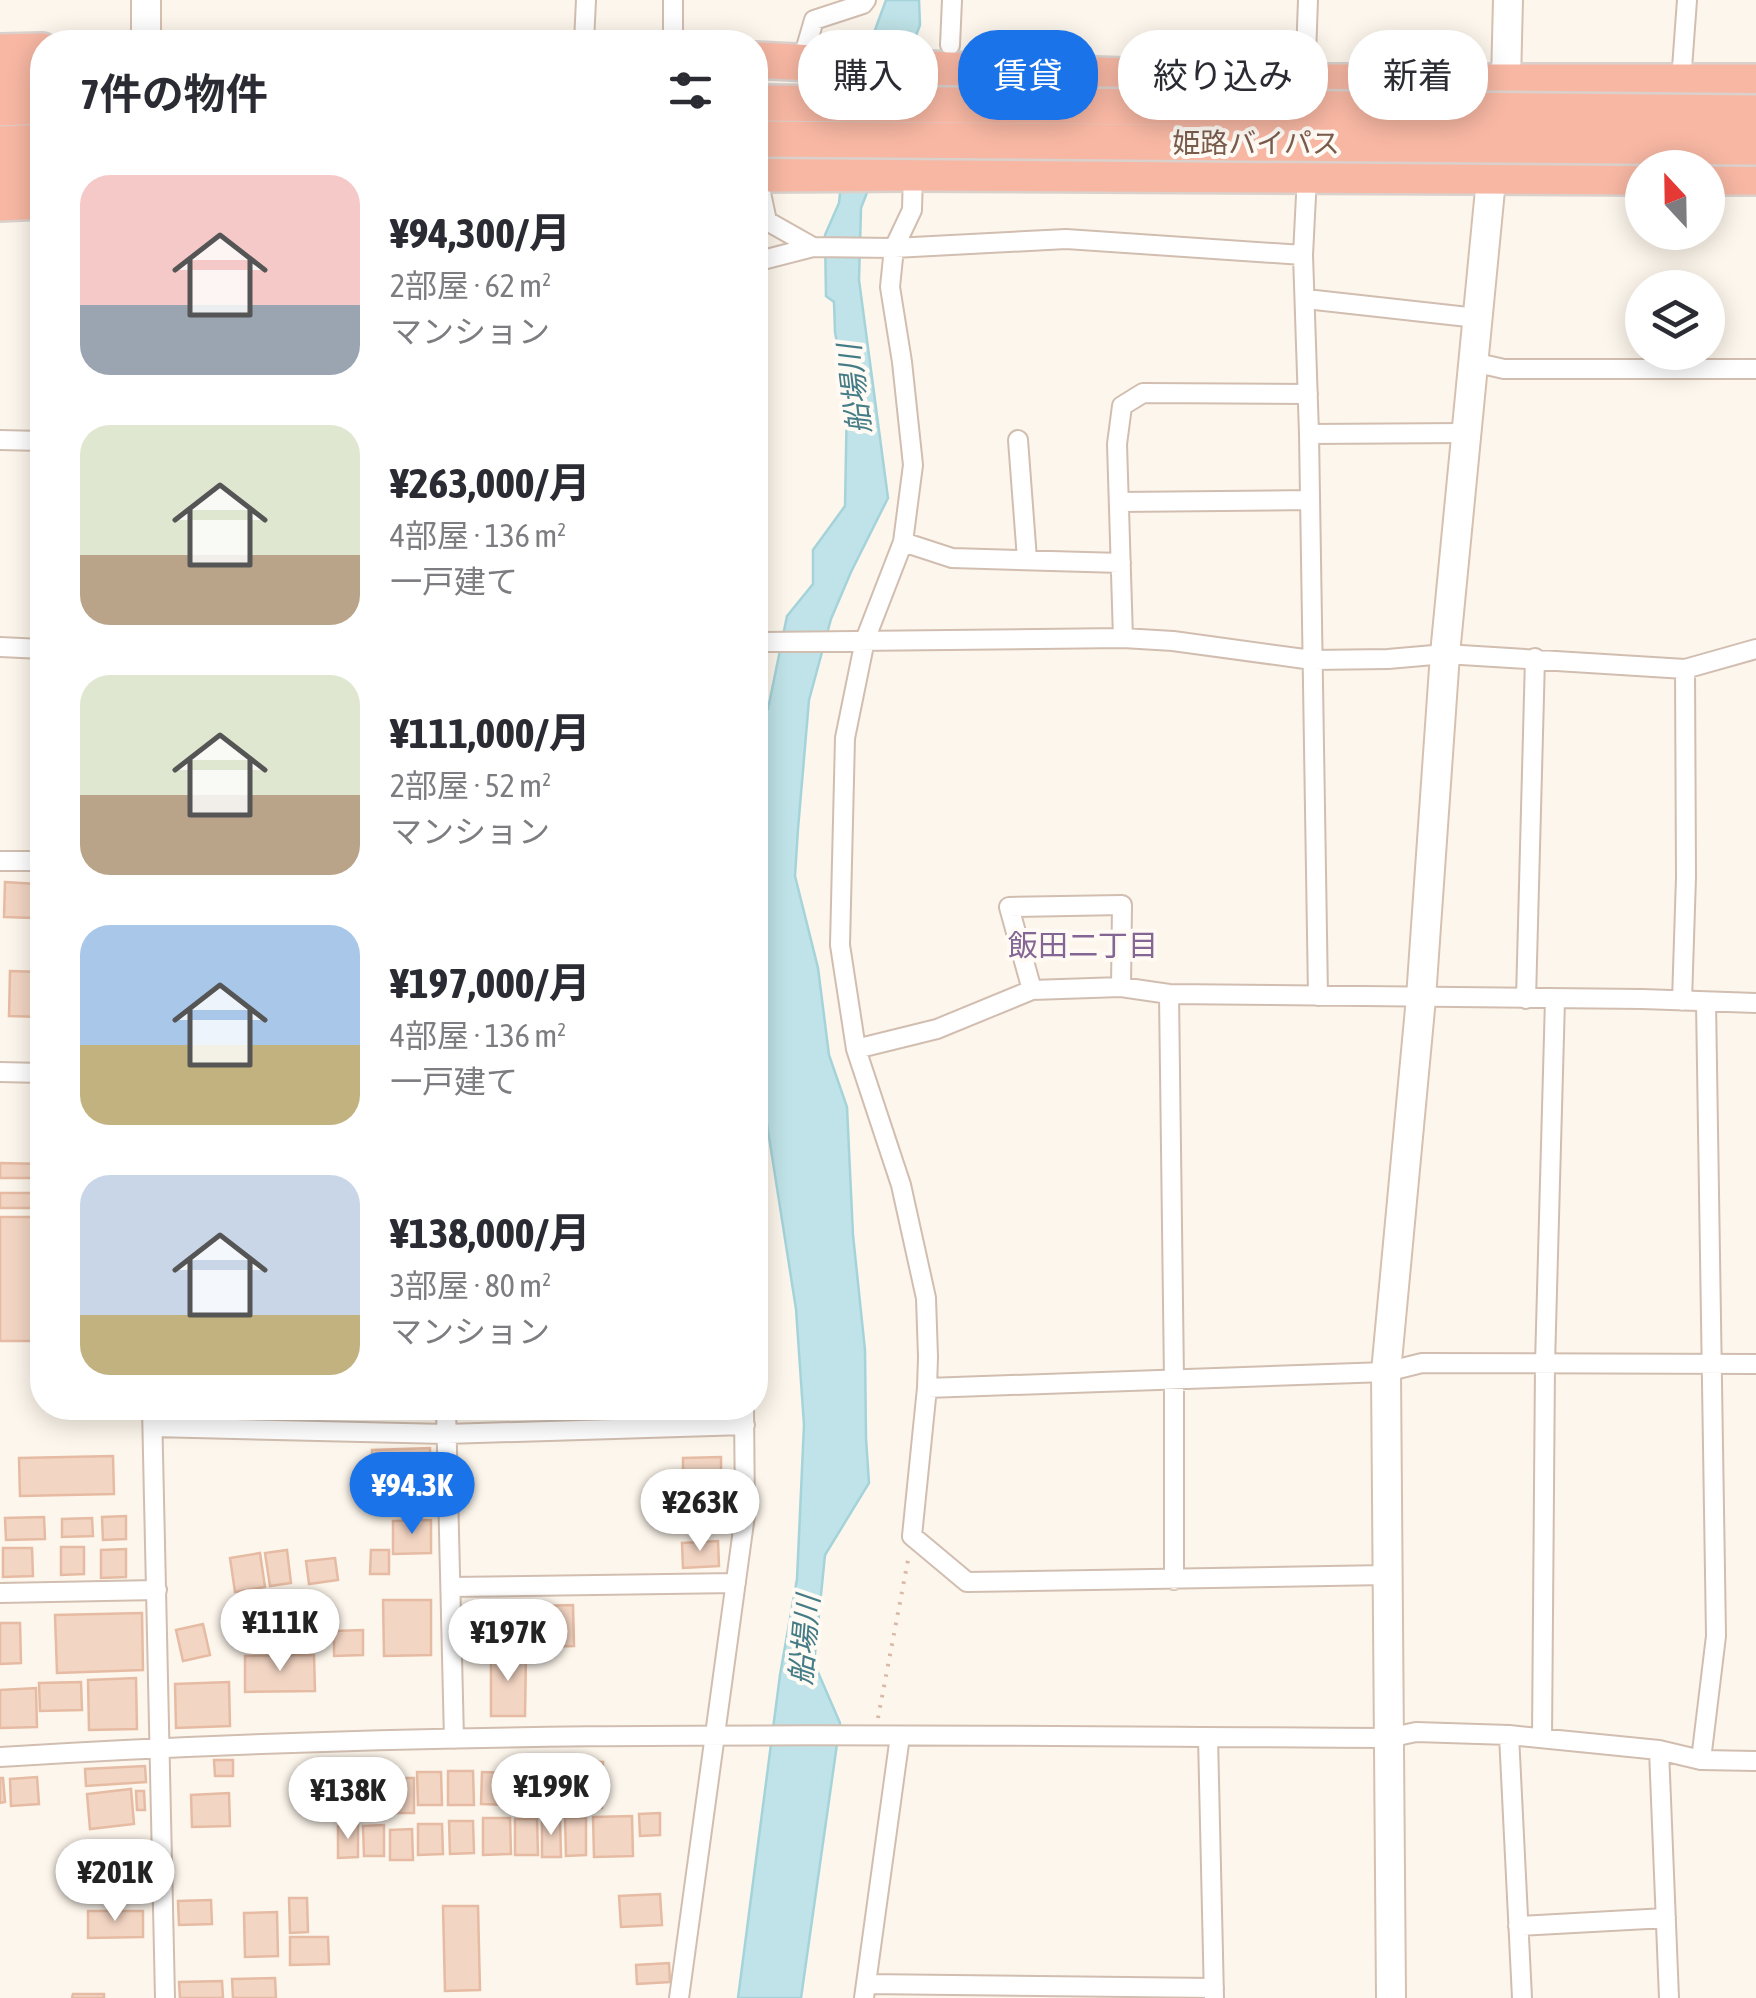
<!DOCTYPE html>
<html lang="ja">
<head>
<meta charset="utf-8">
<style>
	:root { --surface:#fff; --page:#f2f2f3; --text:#2b2b33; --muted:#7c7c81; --accent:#1a73e8 }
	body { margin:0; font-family:"Asap Condensed","Noto Sans JP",sans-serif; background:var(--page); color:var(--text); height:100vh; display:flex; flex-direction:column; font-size:38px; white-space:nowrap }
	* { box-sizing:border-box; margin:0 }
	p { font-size:32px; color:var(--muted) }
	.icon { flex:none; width:55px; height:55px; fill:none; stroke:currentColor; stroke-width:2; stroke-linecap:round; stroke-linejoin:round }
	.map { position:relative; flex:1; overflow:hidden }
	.details { position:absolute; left:30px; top:30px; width:738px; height:1390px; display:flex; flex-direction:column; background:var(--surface); border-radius:40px; box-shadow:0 5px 25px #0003 }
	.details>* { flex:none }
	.guide { position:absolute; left:798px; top:30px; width:808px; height:90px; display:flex; gap:20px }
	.needle { width:65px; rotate:338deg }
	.buttons { position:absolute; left:1625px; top:150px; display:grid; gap:20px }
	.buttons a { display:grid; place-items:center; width:100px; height:100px; border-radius:50%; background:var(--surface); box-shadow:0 5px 25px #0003; font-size:50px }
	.price { position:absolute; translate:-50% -85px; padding:0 22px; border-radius:35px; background:#fff; color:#222; font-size:32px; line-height:65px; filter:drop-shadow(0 2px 5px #0008) }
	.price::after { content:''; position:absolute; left:50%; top:60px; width:30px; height:22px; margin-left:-15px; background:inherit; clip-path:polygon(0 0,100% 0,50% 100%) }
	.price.selected { background:var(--accent); color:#fff }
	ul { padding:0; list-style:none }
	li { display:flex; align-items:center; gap:30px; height:250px; padding:0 50px }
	li span { display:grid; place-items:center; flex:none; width:280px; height:200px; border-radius:30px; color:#555 }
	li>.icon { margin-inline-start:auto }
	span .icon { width:120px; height:120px; fill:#fffc; stroke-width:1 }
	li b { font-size:42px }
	h2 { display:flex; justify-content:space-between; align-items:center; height:120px; padding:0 50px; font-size:42px }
	.tag { padding:0 35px; border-radius:40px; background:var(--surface); box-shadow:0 5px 25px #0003; font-size:35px; line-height:90px }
	.tag.selected { background:var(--accent); color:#fff }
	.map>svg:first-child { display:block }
	.water { fill:#bfe3e8; stroke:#a5d3da; stroke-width:2.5 }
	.building { fill:#f3d5c3; stroke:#e6bba3; stroke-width:2.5 }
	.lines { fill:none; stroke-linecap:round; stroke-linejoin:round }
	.street-casing { stroke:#d1beb0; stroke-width:22 }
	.secondary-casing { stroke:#d6c0b0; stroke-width:32 }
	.highway-casing { stroke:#dad1cd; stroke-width:40 }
	.path { stroke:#d9b8a5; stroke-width:4; stroke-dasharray:2.5 8; stroke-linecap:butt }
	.street { stroke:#fff; stroke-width:18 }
	.secondary { stroke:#fff; stroke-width:28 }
	.highway { stroke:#f7b7a3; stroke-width:35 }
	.highway-bridge-casing { stroke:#dad1cd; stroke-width:40; stroke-linecap:butt }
	.highway-bridge { stroke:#f7b7a3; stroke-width:35 }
	.labels { text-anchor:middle; stroke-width:8; stroke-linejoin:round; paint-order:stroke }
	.street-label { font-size:28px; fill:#7a5c4d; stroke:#fffaf3 }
	.water-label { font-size:30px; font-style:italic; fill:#437c86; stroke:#fffaf3 }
	.neighbourhood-label { font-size:30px; fill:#846695; stroke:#fffaf3 }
</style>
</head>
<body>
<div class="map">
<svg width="1756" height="1998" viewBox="0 0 1756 1998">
	<rect width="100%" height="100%" fill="#fdf6ec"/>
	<!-- water -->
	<path class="water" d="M 886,0 L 919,0 L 920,25 L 896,88 L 881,157 L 861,208 L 859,280 L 888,498 L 851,572 L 831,619 L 809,700 L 798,829 L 795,876 L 818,968 L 829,1055 L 847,1107 L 853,1235 L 865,1350 L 866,1438 L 869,1483 L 825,1555 L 814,1663 L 840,1723 L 801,1998 L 738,1998 L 780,1675 L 797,1579 L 804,1425 L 796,1309 L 755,1048 L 755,717 L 768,709 L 787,616 L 813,584 L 813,550 L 845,506 L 847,398 L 835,332 L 834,302 L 826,296 L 825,235 L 839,203 L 850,98 Z"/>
	<!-- building -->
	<path class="building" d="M 5,882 L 36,884 L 35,918 L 4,917 Z
		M 10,971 L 42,972 L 42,1017 L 9,1016 Z
		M 0,1163 L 42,1164 L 42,1178 L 0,1178 Z
		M 0,1193 L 42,1193 L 42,1208 L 0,1208 Z
		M 0,1217 L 42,1217 L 42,1341 L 0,1341 Z
		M 237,1408 L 267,1408 L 267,1416 L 237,1415 Z
		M 551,1408 L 588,1408 L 588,1413 L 551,1413 Z
		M 430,1448 L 430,1470 L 372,1471 L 372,1450 Z
		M 113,1456 L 114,1494 L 20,1496 L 19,1458 Z
		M 721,1457 L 721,1504 L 683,1505 L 683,1458 Z
		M 126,1516 L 126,1539 L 103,1540 L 102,1517 Z
		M 44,1517 L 45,1539 L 6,1540 L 5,1518 Z
		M 92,1518 L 93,1536 L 62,1537 L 62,1519 Z
		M 431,1520 L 431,1553 L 393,1554 L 393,1521 Z
		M 718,1541 L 719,1566 L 683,1568 L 682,1543 Z
		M 61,1547 L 84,1547 L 84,1574 L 61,1575 Z
		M 3,1548 L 32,1548 L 33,1576 L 3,1577 Z
		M 126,1549 L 126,1577 L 101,1578 L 101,1550 Z
		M 287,1550 L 291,1583 L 270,1586 L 265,1553 Z
		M 371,1550 L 389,1550 L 389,1574 L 370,1574 Z
		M 260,1553 L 265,1587 L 235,1592 L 230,1558 Z
		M 335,1558 L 338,1580 L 309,1584 L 306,1561 Z
		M 383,1600 L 431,1600 L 431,1655 L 384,1656 Z
		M 525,1602 L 526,1645 L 491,1646 L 490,1603 Z
		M 573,1605 L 574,1646 L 537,1647 L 536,1606 Z
		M 325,1608 L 329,1627 L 312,1630 L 309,1611 Z
		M 259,1610 L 266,1642 L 250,1646 L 243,1614 Z
		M 302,1611 L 311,1638 L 275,1648 L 268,1618 Z
		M 142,1613 L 143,1670 L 57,1673 L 55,1615 Z
		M 0,1623 L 20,1623 L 21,1663 L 0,1664 Z
		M 203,1624 L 210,1655 L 183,1661 L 176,1630 Z
		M 363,1630 L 363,1655 L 334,1656 L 334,1631 Z
		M 491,1652 L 526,1652 L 525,1716 L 491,1716 Z
		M 314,1655 L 315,1691 L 245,1692 L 245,1656 Z
		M 136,1678 L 137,1729 L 89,1730 L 88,1680 Z
		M 81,1682 L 82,1710 L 40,1711 L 39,1683 Z
		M 229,1682 L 230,1726 L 176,1728 L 175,1684 Z
		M 36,1688 L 37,1727 L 0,1728 L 0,1690 Z
		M 214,1760 L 233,1760 L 233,1776 L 215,1776 Z
		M 516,1760 L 603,1762 L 602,1808 L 515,1806 Z
		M 145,1766 L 146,1782 L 86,1786 L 85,1769 Z
		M 448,1771 L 473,1771 L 474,1805 L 448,1805 Z
		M 417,1772 L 441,1772 L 442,1805 L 418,1805 Z
		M 482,1772 L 509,1773 L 508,1805 L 481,1804 Z
		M 37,1777 L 39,1804 L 11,1806 L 10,1779 Z
		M 0,1778 L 3,1778 L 5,1802 L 0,1803 Z
		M 390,1778 L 414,1778 L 414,1813 L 389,1813 Z
		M 131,1789 L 134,1824 L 90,1829 L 87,1794 Z
		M 136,1791 L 144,1791 L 145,1810 L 137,1810 Z
		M 229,1793 L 230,1826 L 192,1827 L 191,1795 Z
		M 660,1813 L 660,1835 L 640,1836 L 639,1814 Z
		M 632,1816 L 633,1856 L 594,1857 L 593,1817 Z
		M 483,1818 L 510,1818 L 511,1854 L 483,1855 Z
		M 542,1818 L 560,1818 L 561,1857 L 542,1857 Z
		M 565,1818 L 586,1818 L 586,1855 L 566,1856 Z
		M 515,1819 L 537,1819 L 538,1855 L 515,1855 Z
		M 449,1821 L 473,1821 L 474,1853 L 450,1854 Z
		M 418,1824 L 442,1824 L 443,1854 L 418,1855 Z
		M 358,1825 L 358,1857 L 338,1858 L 338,1826 Z
		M 384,1825 L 384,1856 L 364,1856 L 363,1826 Z
		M 412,1829 L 413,1860 L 390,1860 L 390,1830 Z
		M 91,1866 L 148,1866 L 148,1890 L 91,1891 Z
		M 660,1894 L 662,1925 L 621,1927 L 619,1896 Z
		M 289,1898 L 307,1898 L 308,1932 L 290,1933 Z
		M 211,1900 L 212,1924 L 179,1925 L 178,1901 Z
		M 443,1906 L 478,1906 L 480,1990 L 445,1991 Z
		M 88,1911 L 143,1911 L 143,1937 L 88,1938 Z
		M 277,1912 L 278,1956 L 245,1957 L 244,1913 Z
		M 290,1937 L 328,1937 L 329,1964 L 290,1965 Z
		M 669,1963 L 670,1982 L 637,1984 L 636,1965 Z
		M 275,1978 L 276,1998 L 233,1998 L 232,1979 Z
		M 222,1981 L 223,1998 L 180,1998 L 179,1982 Z
		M 73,1994 L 104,1994 L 104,1998 L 72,1998 Z"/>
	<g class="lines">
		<defs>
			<path id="street" d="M 584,42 L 586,0
				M 673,42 L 673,0
				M 950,45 L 952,0
				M 802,61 L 814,20 L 863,4 L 866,0
				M 1305,82 L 1308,0
				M 1681,82 L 1687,0
				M 756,170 L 767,221 L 813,247
				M 913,173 L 912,210 L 894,248 L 890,287 L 902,362 L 913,465 L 903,542 L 865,640 L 845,738 L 840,945 L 856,1049 L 901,1185 L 926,1298 L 928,1357 L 927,1388 L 912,1536 L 967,1582 L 1387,1575
				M 1307,176 L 1303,255 L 1309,434 L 1318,996
				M 755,262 L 813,247 L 894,248 L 1066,239 L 1303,255
				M 1306,299 L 1477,318
				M 1473,362 L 1504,369 L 1756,369
				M 1309,434 L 1466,433
				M 0,440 L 42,441
				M 1018,440 L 1027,559
				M 1119,502 L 1310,500
				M 903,542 L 952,558 L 1121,563
				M 1123,638 L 1117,444 L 1122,406 L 1143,393 L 1308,394
				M 755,642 L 1123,638 L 1173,641 L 1312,660 L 1388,659 L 1445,654 L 1685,669 L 1756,649
				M 0,647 L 42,649
				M 0,861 L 42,861
				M 1032,990 L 1009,907 L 1122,905 L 1121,987
				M 1169,994 L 1174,1380 L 1174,1580
				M 1526,999 L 1535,658
				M 1682,1001 L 1686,877 L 1685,669
				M 856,1049 L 937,1029 L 1032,990 L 1121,987 L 1169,994 L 1642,999 L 1756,1003
				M 0,1072 L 42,1073
				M 927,1388 L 1386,1372 L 1422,1363 L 1756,1364
				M 152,1408 L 165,1998
				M 446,1408 L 454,1739
				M 153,1427 L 446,1434 L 745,1425
				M 451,1587 L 736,1583
				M 0,1593 L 157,1590
				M 1509,1735 L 1522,1998
				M 1208,1737 L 1214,1998
				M 1542,1738 L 1545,1364 L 1555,999
				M 1659,1750 L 1669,1998
				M 0,1757 C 462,1727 925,1736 1388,1738 L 1416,1732 L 1509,1735 L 1659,1750 L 1701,1760 L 1756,1761
				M 1701,1760 L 1716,1636 L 1706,1002
				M 1518,1926 L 1666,1918
				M 866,1984 L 1214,1988
				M 679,1998 L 745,1515 L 744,1408
				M 864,1998 L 900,1736"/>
			<path id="secondary" d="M 146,42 L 146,0
				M 1502,102 L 1506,81 L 1508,0
				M 1391,1998 L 1386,1372 L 1421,998 L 1445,654 L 1493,159"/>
			<path id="highway" d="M 0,52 L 42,51
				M 755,60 L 949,70 L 1305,82 L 1756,82
				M 0,81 L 42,79
				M 0,108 L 42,106
				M 0,144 L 42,142
				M 755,174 L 913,173 L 1642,177
				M 0,177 L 42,175
				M 1708,177 L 1756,177
				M 0,203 L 42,201"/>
		</defs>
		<!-- street casing -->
		<use href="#street" class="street-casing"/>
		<!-- secondary casing -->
		<use href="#secondary" class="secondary-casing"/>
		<!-- highway casing -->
		<use href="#highway" class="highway-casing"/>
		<!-- path -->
		<path class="path" d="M 878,1718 L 908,1560"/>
		<!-- street -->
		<use href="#street" class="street"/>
		<!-- secondary -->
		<use href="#secondary" class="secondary"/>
		<!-- highway -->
		<use href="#highway" class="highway"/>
		<defs>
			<path id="highway-bridge" d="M 755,103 L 1756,113
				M 755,139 L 1756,147"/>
		</defs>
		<!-- highway-bridge casing -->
		<use href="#highway-bridge" class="highway-bridge-casing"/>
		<!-- highway-bridge -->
		<use href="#highway-bridge" class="highway-bridge"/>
	</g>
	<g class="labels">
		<!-- street labels -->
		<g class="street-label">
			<text x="1256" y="153">姫路バイパス</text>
		</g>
		<!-- water labels -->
		<g class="water-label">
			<text transform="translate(855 389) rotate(-97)" y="10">船場川</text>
			<text transform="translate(805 1640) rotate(-85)" y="10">船場川</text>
		</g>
		<!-- neighbourhood labels -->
		<g class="neighbourhood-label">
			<text x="1083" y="956">飯田二丁目</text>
		</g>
	</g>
</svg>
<div class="buttons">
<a><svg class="needle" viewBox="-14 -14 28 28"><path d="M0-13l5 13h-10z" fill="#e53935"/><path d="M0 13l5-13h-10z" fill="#7c7c81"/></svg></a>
<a><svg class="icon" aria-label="layers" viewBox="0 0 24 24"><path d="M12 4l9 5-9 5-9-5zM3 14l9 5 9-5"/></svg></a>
</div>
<b class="price selected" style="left:412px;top:1537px">¥94.3K</b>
<b class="price" style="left:700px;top:1554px">¥263K</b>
<b class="price" style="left:280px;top:1674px">¥111K</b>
<b class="price" style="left:508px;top:1684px">¥197K</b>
<b class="price" style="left:551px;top:1838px">¥199K</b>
<b class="price" style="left:348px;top:1842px">¥138K</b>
<b class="price" style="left:115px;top:1924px">¥201K</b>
<div class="guide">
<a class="tag">購入</a>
<a class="tag selected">賃貸</a>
<a class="tag">絞り込み</a>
<a class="tag">新着</a>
</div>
<section class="details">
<h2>7件の物件<svg class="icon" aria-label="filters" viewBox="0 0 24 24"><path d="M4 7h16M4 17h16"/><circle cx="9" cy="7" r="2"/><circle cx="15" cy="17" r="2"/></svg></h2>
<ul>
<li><span style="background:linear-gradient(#f6c9c9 65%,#9aa5b1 0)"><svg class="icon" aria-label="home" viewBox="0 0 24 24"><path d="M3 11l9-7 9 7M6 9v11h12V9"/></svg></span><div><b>¥94,300/月</b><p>2部屋 · 62 m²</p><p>マンション</p></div></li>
<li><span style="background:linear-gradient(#dfe7d0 65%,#b9a48a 0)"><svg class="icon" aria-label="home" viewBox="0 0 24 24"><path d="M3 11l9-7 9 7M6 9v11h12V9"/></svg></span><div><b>¥263,000/月</b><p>4部屋 · 136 m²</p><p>一戸建て</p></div></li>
<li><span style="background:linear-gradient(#dfe7d0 60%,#b9a48a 0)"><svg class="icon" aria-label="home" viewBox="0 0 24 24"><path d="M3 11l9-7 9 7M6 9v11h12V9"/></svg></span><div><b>¥111,000/月</b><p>2部屋 · 52 m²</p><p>マンション</p></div></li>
<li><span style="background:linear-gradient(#a9c7e8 60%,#c2b280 0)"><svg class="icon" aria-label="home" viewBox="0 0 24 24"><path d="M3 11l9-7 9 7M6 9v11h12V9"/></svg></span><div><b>¥197,000/月</b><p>4部屋 · 136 m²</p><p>一戸建て</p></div></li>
<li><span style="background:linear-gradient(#c9d6e8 70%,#c2b280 0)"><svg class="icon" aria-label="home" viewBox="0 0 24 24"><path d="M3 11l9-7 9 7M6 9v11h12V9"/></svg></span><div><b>¥138,000/月</b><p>3部屋 · 80 m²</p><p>マンション</p></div></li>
</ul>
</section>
</div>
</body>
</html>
